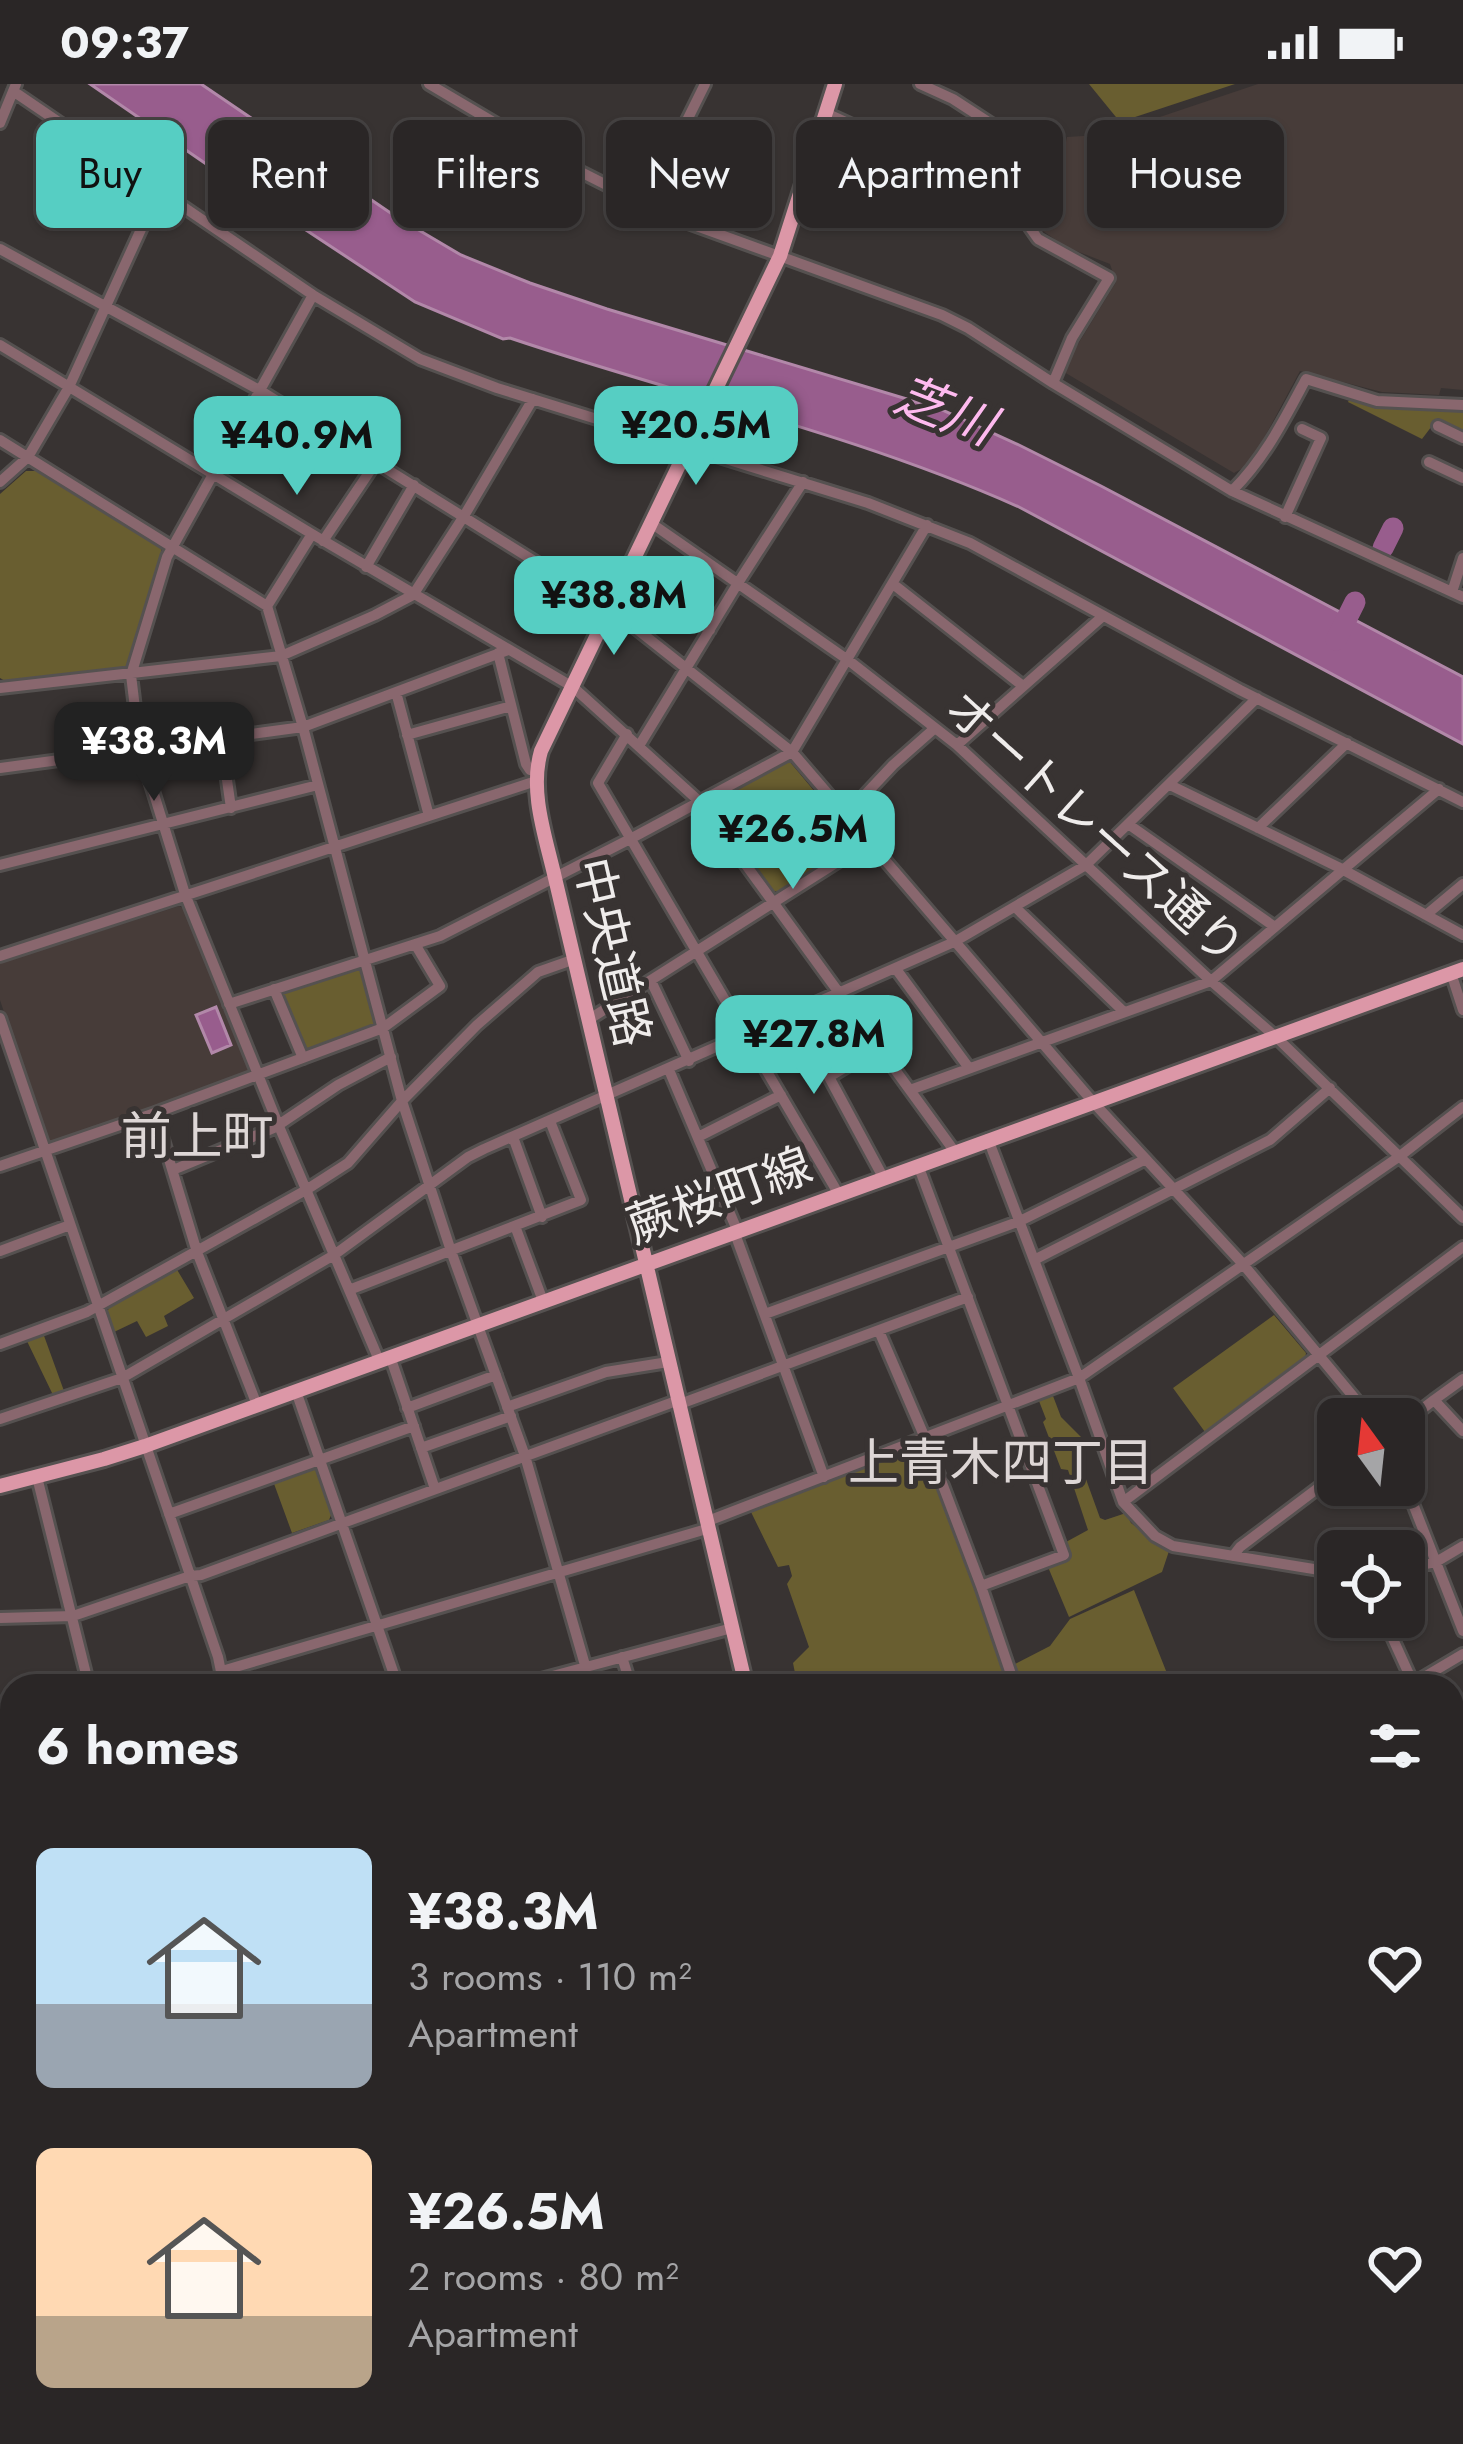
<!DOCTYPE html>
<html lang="en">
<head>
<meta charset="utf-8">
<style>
	:root { --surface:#2a2626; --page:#322e2e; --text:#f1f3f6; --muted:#a5a5a7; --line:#464343; --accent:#56cec3 }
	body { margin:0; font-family:Jost,"Noto Sans JP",sans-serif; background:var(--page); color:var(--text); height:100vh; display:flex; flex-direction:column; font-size:45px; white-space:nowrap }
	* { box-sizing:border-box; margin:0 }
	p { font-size:39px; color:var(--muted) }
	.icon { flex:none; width:66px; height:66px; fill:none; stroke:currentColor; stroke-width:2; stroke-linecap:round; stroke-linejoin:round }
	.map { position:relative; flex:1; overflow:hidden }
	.details { position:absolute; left:0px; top:1590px; width:1464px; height:771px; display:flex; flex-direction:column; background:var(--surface); border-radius:36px 36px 0 0; box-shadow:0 3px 9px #0004,0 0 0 3px var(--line) }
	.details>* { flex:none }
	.banner { position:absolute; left:36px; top:36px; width:1392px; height:108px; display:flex; gap:24px }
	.needle { width:78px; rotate:345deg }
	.tools { position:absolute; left:1317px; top:1314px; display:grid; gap:24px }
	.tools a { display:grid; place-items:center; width:108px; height:108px; border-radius:18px; background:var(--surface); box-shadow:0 3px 9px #0004,0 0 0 3px var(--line); font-size:60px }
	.price { position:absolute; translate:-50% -102px; padding:0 27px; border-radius:24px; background:var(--accent); color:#111; font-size:39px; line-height:78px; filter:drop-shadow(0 3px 6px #0008) }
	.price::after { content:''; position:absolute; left:50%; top:72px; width:36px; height:27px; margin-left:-18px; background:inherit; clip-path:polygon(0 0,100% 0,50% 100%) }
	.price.on { background:#222; color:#fff }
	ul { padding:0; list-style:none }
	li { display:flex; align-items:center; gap:36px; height:300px; padding:0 36px }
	li span { display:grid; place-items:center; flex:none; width:336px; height:240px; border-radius:18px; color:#555 }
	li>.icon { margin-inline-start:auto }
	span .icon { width:144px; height:144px; fill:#fffc; stroke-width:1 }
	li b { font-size:51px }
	h2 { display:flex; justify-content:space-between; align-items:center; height:144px; padding:0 36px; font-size:51px }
	.pill { padding:0 42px; border-radius:18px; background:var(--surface); box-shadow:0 3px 9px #0004,0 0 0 3px var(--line); font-size:42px; line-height:108px }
	.pill.on { background:var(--accent); color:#111 }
	.status { display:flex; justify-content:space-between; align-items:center; height:84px; padding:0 60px; background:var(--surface); direction:ltr }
	.status svg { height:33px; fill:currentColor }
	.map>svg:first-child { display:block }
	.built { fill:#473c39 }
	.green { fill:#695e30 }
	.water { fill:#985d8d; stroke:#b288a9; stroke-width:3 }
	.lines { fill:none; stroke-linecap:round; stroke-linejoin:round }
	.river { stroke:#985d8d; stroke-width:21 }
	.minor-casing { stroke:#555150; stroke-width:16 }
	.major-casing { stroke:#555150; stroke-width:20 }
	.minor { stroke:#89676e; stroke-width:10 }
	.major { stroke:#dc97a7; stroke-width:14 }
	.labels { text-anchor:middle; stroke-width:10; stroke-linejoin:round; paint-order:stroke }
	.street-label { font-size:48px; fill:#efeceb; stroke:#383332 }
	.water-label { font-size:51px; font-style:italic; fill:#febaef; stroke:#383332 }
	.neighbourhood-label { font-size:51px; fill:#ded7d6; stroke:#383332 }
</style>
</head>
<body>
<div class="status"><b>09:37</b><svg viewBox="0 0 49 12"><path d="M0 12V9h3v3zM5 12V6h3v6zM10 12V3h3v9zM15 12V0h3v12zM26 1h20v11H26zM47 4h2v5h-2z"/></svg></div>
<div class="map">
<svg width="1463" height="2360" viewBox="0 0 1463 2360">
	<rect width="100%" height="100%" fill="#383332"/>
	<!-- built -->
	<path class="built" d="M 1258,0 L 1463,0 L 1463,306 L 1441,304 L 1439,311 L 1382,308 L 1300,287 L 1255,371 L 1243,384 L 1234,389 L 1064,288 L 1067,278 L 1116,198 L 1110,180 L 1066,163 L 1040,145 L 1027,125 L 1026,118 L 1055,67 L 1064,67 L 1067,53 L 1115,50 L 1116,42 L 1145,38 Z
		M 179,822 L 185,825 L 249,983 L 246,990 L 54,1059 L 47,1057 L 0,916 L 0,879 Z
		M 970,2349 L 1423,2349 L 1427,2360 L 973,2360 Z"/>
	<!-- green -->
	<path class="green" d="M 1089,0 L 1235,0 L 1120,38 Z
		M 1350,314 L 1379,322 L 1463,326 L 1463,348 L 1438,334 L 1422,355 L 1348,318 Z
		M 26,387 L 37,387 L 161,463 L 162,472 L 127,581 L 124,585 L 7,598 L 0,594 L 0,410 Z
		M 784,678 L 790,678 L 856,757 L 853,762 L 781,808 L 773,807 L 712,723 L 716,715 Z
		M 357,882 L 361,884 L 376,939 L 372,943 L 306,967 L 303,966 L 279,911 Z
		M 176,1184 L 194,1214 L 164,1232 L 168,1242 L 146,1253 L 137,1237 L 114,1248 L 106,1230 L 110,1222 Z
		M 1274,1231 L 1306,1269 L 1305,1275 L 1205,1348 L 1173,1304 Z
		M 43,1249 L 64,1307 L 53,1311 L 26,1255 Z
		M 1053,1312 L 1061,1333 L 1086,1358 L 1078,1373 L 1100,1434 L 1105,1436 L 1126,1429 L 1131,1439 L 1169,1467 L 1162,1488 L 1069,1533 L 1048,1483 L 1070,1473 L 1066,1458 L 1088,1446 L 1068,1386 L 1061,1385 L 1043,1338 L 1046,1335 L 1039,1317 Z
		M 916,1364 L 924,1368 L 1010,1602 L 764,1602 L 796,1594 L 793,1579 L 809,1563 L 787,1500 L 792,1492 L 789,1481 L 778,1483 L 751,1428 Z
		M 309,1384 L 318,1387 L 332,1429 L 329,1436 L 292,1449 L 273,1397 Z
		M 1134,1506 L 1172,1602 L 1018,1602 L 1011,1582 L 1050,1562 L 1070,1535 Z
		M 1452,1756 L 1463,1785 L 1463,1847 L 1452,1851 Z
		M 210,2349 L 277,2349 L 280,2360 L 233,2360 Z
		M 1266,2349 L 1411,2349 L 1418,2360 L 1232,2360 Z"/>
	<!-- water -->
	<path class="water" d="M 90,0 L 201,0 L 395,132 L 461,171 L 530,199 L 607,225 L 940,325 L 1019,361 L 1101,402 L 1463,593 L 1463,660 L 1019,423 C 855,350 679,311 510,254 L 503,255 L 415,218 L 212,84 Z
		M 216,923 L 231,961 L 212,969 L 196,931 Z"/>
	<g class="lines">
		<!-- river -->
		<path class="river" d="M 1383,464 L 1393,444
			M 1336,556 L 1355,518"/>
		<defs>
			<path id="minor" d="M 429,0 L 561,78 L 666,131 L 942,231 L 968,244 L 1053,299 L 1232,407 L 1463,513
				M 920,0 L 953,15 L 1036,69 L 1040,75 L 1012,118 L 1038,155 L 1109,194 L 1072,254 L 1053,299
				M 13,7 L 313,211 L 420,275 L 497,304 L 868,419 L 970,459 L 1240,606 L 1463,718
				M 826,29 L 946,84 L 967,88 L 1008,119 L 1012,118
				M 0,39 L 16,0
				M 645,121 L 705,0
				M 0,165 L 261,307 L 610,524 L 792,668 L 1093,1018 L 1242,1179 L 1372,1335
				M 313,211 L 167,473 L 131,591 L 140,665 L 185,810 L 278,1040 L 379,1276
				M 0,261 L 312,450 L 573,603 L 700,718 L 955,1068
				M 1438,342 L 1463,354
				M 0,356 L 267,522
				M 1429,378 L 1463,394
				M 0,398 L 28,373 L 69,303 L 159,106
				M 1232,407 C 1265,374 1284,336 1306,295 L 1377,317 L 1463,321
				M 1285,433 L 1321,354 L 1302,345
				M 651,439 L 848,576 L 957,661 L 1211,897 L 1276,953 L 1463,1134
				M 312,450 L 267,522 L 303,643 L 402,1017 L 451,1167 L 525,1372 L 591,1602
				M 323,457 L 376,378
				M 366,483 L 414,401
				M 628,488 L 710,546
				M 893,500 L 1023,602
				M 1452,508 L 1463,474
				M 498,569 L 526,680 L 530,686 L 537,687
				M 0,604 L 281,572 L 375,531 L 413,511 L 464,432 L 533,315
				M 396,608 L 429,732
				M 627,650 L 598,699 L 838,1109
				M 407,651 L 511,622
				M 221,654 L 231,724
				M 957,661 L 1103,532
				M 639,662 L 738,499 L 803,398
				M 0,684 L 303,643 L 508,566
				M 1170,701 L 1338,783 L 1463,851
				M 846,731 L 893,681 L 935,644
				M 1128,740 L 1275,843
				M 1258,744 L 1347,659
				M 0,781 L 318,701
				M 1015,823 L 1123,927
				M 1426,831 L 1463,800
				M 0,872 L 536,697
				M 896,885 L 969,984
				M 1451,889 L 1463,926
				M 652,899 L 689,977
				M 274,905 L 303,974
				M 229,920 L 440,852 L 632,754 L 792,668 L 927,441
				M 0,934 L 218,1573 L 224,1602
				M 588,936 L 869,758
				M 878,964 L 829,993 L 883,1093
				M 669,986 L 737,1146
				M 910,1006 L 1211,897 L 1439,705
				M 155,1029 L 197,1168 L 257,1321
				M 513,1053 L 542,1133
				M 698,1053 L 781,1011
				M 988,1055 L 1079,1294 L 1123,1418 L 1155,1452 L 1173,1462 L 1338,1489
				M 0,1082 L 155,1029 L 383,944 L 440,902 L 415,860
				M 173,1086 L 274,1044 L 338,1001 L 391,973
				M 515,1142 L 543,1217
				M 734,1147 L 824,1393
				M 0,1167 L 70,1141
				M 1034,1176 L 1270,1056 L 1330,1004
				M 349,1206 L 581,1116 L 550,1037
				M 765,1230 L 1020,1137 L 1146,1075
				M 879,1247 L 925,1354 L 981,1502 L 1064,1471 L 918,1081
				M 0,1260 L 87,1228 L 306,1106 L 348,1079 L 402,1017 L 477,941 L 538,888 L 575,875
				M 390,1272 L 435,1405
				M 296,1307 L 398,1602
				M 1434,1316 L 1463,1295
				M 680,1320 L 968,1213
				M 507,1323 L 606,1288 L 668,1278
				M 407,1324 L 496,1291
				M 0,1335 L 122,1294 L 334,1171 L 468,1073 L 484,1065 L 954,858 L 1086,781 L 1257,614
				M 1404,1339 L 1434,1316 L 1463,1347
				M 421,1364 L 511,1332
				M 37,1393 L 89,1602
				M 1404,1397 L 1463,1547
				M 1123,1418 L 1463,1163
				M 169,1430 L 414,1342
				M 708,1437 L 1079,1294 L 1400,1072 L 1463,1023
				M 1233,1472 L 1240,1463 L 1338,1389
				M 1404,1484 L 1436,1478 L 1463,1462
				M 981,1502 L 1015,1602
				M 1383,1533 L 1413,1599
				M 0,1534 L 73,1532 L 190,1492 L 201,1491 L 679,1316
				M 622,1573 L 631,1602
				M 222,1587 L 710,1444
				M 515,1602 L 732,1544
				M 1409,1602 L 1463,1570
				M 0,1625 L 12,1625
				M 0,1664 L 12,1714
				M 1452,1718 L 1463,1743
				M 0,1762 L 12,1761
				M 0,1832 L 12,1832
				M 0,1939 L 12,1938
				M 0,1998 L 12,1998
				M 0,2063 L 12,2062
				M 1452,2105 L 1463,2090
				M 0,2172 L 12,2172
				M 1463,2211 L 1452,2227 L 1463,2254
				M 0,2292 L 12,2294
				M 0,2317 L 12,2319
				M 134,2349 L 156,2360
				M 192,2349 L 214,2360
				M 280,2349 L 283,2360
				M 368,2349 L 371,2360
				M 455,2349 L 458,2360
				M 630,2349 L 633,2360
				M 709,2349 L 713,2360
				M 1441,2349 L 1445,2360
				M 746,2360 L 783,2349"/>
			<path id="major" d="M 0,1402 L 104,1375 L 145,1362 L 1463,885
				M 746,1602 L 555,794 C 546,754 529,708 541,667 L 780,172 L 835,0
				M 921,2349 L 924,2360"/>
		</defs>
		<!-- minor casing -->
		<use href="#minor" class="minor-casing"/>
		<!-- major casing -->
		<use href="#major" class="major-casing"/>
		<!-- minor -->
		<use href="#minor" class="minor"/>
		<!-- major -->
		<use href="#major" class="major"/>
	</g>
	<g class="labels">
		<!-- street labels -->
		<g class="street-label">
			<text transform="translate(1095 743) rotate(42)" y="17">オートレース通り</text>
			<text transform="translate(613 868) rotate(77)" y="17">中央道路</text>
			<text transform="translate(719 1111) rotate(-20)" y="17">蕨桜町線</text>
		</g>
		<!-- water labels -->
		<g class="water-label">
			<text transform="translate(945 326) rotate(21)" y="18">芝川</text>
		</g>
		<!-- neighbourhood labels -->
		<g class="neighbourhood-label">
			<text x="197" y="1070">前上町</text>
			<text x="1001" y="1396">上青木四丁目</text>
		</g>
	</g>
</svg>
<div class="tools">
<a><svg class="needle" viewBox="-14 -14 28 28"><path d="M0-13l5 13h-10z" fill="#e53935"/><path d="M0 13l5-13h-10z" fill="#a5a5a7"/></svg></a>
<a><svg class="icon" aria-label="locate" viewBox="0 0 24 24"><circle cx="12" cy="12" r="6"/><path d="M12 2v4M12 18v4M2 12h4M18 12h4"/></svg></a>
</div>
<b class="price" style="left:696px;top:404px">¥20.5M</b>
<b class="price" style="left:297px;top:414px">¥40.9M</b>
<b class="price" style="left:614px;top:574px">¥38.8M</b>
<b class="price on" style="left:154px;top:720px">¥38.3M</b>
<b class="price" style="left:793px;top:808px">¥26.5M</b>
<b class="price" style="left:814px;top:1013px">¥27.8M</b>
<div class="banner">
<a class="pill on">Buy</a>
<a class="pill">Rent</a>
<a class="pill">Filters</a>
<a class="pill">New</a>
<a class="pill">Apartment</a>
<a class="pill">House</a>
</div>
<section class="details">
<h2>6 homes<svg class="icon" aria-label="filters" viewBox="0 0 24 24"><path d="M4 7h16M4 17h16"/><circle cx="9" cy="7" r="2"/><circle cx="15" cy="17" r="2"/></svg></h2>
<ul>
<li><span style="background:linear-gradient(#bfe0f5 65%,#9aa5b1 0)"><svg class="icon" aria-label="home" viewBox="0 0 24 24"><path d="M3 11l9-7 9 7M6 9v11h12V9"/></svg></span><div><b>¥38.3M</b><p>3 rooms · 110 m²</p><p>Apartment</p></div><svg class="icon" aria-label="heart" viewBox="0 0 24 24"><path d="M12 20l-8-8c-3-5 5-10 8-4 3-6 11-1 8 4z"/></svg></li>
<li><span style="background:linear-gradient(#ffd9b3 70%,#b9a48a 0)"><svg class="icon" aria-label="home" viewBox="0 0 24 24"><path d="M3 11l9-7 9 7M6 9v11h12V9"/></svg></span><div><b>¥26.5M</b><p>2 rooms · 80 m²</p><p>Apartment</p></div><svg class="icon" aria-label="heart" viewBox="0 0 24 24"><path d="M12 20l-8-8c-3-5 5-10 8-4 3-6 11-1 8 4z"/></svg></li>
</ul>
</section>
</div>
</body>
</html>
